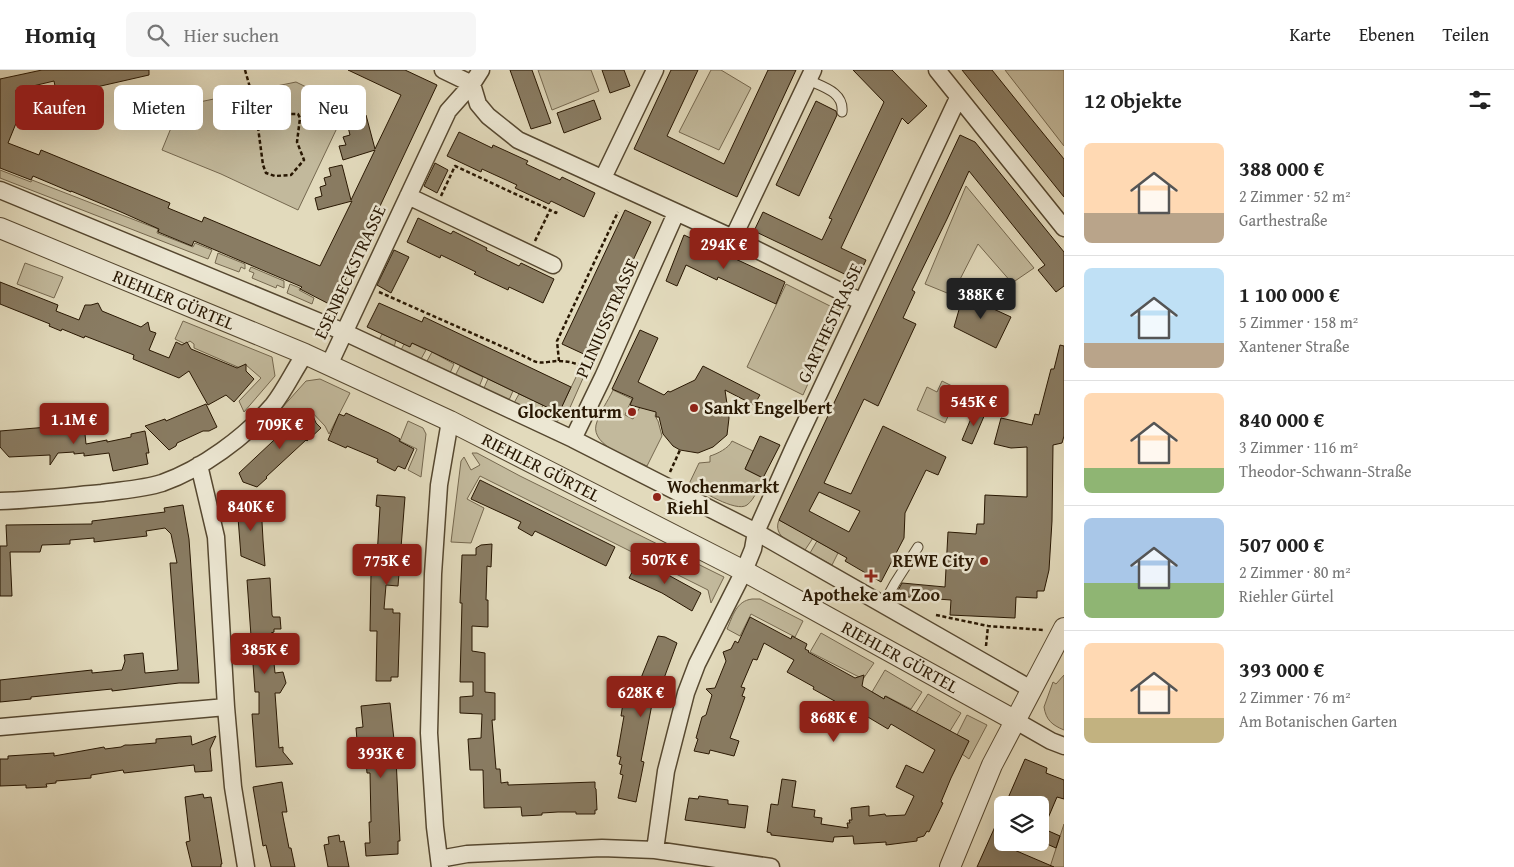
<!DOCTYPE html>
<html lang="de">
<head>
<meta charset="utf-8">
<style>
	:root { --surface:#fff; --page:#f6f6f6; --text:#222; --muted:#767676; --line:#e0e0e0; --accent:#8f2418 }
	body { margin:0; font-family:"Gentium Book Plus",serif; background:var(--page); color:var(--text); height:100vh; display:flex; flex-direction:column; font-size:19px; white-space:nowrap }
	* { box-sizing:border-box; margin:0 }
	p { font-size:16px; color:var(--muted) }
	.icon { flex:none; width:28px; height:28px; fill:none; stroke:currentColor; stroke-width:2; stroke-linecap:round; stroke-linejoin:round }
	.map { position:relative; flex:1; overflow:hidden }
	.sheet { display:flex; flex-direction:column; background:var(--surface); width:450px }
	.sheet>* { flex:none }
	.banner { position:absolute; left:15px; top:15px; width:475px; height:45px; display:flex; gap:10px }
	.tools { position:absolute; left:994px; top:726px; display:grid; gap:10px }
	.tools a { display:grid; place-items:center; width:55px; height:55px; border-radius:8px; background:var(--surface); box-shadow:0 5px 20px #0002; font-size:25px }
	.price { position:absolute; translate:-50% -42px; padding:0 11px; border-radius:5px; background:var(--accent); color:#fff; font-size:16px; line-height:32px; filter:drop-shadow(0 1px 2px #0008) }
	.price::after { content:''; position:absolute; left:50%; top:30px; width:15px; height:11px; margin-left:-8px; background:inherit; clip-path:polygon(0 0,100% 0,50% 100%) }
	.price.on { background:#222; color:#fff }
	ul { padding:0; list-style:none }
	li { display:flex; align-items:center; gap:15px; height:125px; padding:0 20px }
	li+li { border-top:1px solid var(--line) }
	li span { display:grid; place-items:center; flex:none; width:140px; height:100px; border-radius:8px; color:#555 }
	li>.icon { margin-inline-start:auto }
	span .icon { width:60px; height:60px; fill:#fffc; stroke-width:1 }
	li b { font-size:21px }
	h2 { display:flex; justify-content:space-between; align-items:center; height:60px; padding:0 20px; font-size:21px }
	.tag { padding:0 18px; border-radius:8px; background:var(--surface); box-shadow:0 5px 20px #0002; font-size:18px; line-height:45px }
	.tag.on { background:var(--accent); color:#fff }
	header { display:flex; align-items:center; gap:30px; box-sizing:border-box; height:70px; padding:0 25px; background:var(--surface); border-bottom:1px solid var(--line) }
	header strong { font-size:24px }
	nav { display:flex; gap:28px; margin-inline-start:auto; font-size:18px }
	.search { width:350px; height:45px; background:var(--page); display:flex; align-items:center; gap:12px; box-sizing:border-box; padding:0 18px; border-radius:8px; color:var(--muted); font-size:19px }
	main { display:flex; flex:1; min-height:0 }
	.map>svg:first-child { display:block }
	.green { fill:#c2b99c; stroke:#75684f }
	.building { fill:#897c63; stroke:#281702; fill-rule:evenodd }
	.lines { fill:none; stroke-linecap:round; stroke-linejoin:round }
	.service-casing { stroke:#564830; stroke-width:11 }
	.minor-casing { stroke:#564830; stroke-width:19 }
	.tertiary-casing { stroke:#564830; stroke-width:22 }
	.path { stroke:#281702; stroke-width:2.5; stroke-dasharray:4 2.5; stroke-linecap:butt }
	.service { stroke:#ece7d3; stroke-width:9 }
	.minor { stroke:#ece7d3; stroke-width:16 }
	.tertiary { stroke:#ece7d3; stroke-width:20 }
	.poi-dot { fill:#8f2418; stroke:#ece7d3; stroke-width:2 }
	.labels { text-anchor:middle; stroke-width:5; stroke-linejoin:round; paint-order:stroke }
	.street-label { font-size:18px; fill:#281702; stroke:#ece7d3 }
	.poi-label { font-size:18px; font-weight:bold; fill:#281702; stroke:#ece7d3; text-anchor:start }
</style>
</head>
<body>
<header>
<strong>Homiq</strong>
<div class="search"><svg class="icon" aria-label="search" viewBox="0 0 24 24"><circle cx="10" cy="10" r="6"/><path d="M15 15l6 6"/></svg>Hier suchen</div>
<nav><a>Karte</a><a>Ebenen</a><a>Teilen</a></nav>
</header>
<main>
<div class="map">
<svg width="1064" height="797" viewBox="0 0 1064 797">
	<rect width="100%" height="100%" fill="#e2dabc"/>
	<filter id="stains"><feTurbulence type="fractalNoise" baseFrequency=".004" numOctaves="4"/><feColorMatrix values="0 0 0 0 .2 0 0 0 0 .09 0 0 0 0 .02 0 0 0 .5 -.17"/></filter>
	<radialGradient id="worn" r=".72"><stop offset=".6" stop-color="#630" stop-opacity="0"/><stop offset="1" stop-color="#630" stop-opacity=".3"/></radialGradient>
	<!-- green -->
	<path class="green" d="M 538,0 L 591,0 L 599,21 L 552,40 Z
		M 711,0 L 721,0 L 751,18 L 719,80 L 679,62 Z
		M 1005,0 L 1064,0 L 1064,76 Z
		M 296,12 L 347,37 L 298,140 L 221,104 L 162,80 L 180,36 Z
		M 0,100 L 31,112 L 32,110 L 158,159 L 157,163 L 193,177 L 195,173 L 212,180 L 208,189 L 0,108 Z
		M 966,116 L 1034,198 L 1012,213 L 978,174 L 952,225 L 925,214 Z
		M 218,183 L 245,194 L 245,199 L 241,197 L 239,202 L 215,193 Z
		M 25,193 L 63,207 L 54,228 L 17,214 Z
		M 251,197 L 284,211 L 284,218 L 277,215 L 276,218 L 252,208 L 254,203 L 249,201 Z
		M 290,214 L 300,218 L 299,220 L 314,228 L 312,234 L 287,223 Z
		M 786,214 L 840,241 L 803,325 L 747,297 Z
		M 183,251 L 272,287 L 275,306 L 244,342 L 239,331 L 261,308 L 246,295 L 240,298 L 194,278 L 194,274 L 190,271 L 185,274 L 175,269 Z
		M 382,264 L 396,270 L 394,277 L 379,270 Z
		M 412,273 L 426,280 L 421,289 L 401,280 L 404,274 Z
		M 432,282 L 454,294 L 450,303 L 427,291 Z
		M 460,296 L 483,307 L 479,317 L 455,306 Z
		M 578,303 L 584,306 L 568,342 L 555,353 L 542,348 L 547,337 L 559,342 Z
		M 320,309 L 350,323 L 329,364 L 325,356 L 308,338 L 292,353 L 280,340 L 306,311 Z
		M 488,309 L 513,321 L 509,330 L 484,318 Z
		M 942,311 L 960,320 L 945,353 L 917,340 L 927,317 L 937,322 Z
		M 613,320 L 632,329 L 625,345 L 633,349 L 643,332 L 658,340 L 655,346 L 658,351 L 662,366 L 647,396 C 632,389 591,376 596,355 C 599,343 608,331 613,320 Z
		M 519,324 L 543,335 L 538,345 L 514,333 Z
		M 408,351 L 423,358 L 426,364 L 421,407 L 408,400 L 417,379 L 400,371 Z
		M 732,371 L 753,381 L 745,399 L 763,408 C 759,416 755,429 747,435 C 736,443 700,420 689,414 L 699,393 L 710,392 L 710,386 C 717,384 729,378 732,371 Z
		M 472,383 L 477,383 L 520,406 L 724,507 L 711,533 L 708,520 L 480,406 L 467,429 L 484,438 L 471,473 L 451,472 L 461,391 L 464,387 L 471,400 L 480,395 Z
		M 779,450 L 813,468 L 805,480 C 793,474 772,467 779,450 Z
		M 817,471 L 838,483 L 832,495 L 810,483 Z
		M 752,529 L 760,529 L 803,551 L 795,567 L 751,544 L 740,566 L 727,559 C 733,546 736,531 752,529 Z
		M 821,563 L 874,593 L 863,609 L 810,582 Z
		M 885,600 L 922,622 L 911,639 L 886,626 L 884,629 L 872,622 Z
		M 1064,605 L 1064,660 C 1052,655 1046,650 1044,637 L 1053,612 L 1056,614 Z
		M 928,624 L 961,643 L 950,661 L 916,643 Z
		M 967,645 L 987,655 L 969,689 L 962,684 L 969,671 L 957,665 Z
		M 1064,754 L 1064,797 L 1050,797 Z"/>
	<!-- building -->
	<path class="building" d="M 42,0 L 149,0 L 149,5 L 57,26 L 54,11 L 16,20 L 16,45 L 19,46 L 8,73 L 39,85 L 41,80 L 170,133 L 168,138 L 202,152 L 204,147 L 320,196 L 352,131 L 318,140 L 315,128 L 322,126 L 320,117 L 326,115 L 324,108 L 331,106 L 329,98 L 342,95 L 351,130 L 375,80 L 343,90 L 339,76 L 346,75 L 343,67 L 350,65 L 348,57 L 354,55 L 352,48 L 366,45 L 375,79 L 401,25 L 348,0 L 405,0 L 437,15 L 333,236 L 300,219 L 302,217 L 194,171 L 192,176 L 158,162 L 159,159 L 121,142 L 71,121 L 71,122 L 33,106 L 31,110 L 0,98 L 0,9 Z
		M 510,0 L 532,0 L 551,53 L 531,59 Z
		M 602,0 L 624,0 L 630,16 L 610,23 Z
		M 671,0 L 698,0 L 667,66 L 724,94 L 768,0 L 796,0 L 737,127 L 634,79 Z
		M 853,0 L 892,0 L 927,36 L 908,54 L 902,48 L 841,178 L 866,190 L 857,210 L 754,161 L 763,142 L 822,170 L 832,149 L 829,148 L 884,32 Z
		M 962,0 L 992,0 L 1029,46 L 1064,89 L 1064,127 Z
		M 594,30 L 601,49 L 564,63 L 557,43 Z
		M 816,31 L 836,41 L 837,45 L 799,126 L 776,115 Z
		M 459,62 L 492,78 L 493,75 L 528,91 L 526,94 L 560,110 L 562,107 L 595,123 L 584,147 L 551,131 L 549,134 L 515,118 L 517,115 L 482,99 L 481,102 L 447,86 Z
		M 960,65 L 975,72 L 1064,182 L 1064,216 L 1056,222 L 1038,200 L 1045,195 L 969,101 L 947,149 L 912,220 L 915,222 L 903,248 L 916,254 L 878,336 L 864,329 L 824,413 L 851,424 L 883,356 L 946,387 L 938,405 L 926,400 L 905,443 L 904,468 L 881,512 L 845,491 L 847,488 L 779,450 ZM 819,422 L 860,441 L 849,462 L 809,441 Z
		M 435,93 L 448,100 L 437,123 L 424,116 Z
		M 625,140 L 651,152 L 588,286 L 562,274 Z
		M 418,148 L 451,164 L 453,161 L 487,178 L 486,180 L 519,196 L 521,193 L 554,209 L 543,233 L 509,217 L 508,220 L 474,204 L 476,202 L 441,185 L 440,188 L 407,172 Z
		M 684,165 L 785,212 L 776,234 L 718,207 L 717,210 L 686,195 L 677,216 L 666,211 Z
		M 394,180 L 409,187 L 391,223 L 377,215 Z
		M 0,212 L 58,235 L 56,241 L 79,250 L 85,235 L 91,235 L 98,233 L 102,241 L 141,257 L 148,252 L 150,261 L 156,263 L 149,280 L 169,288 L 176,272 L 182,275 L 187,272 L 191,279 L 237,298 L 246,294 L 246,301 L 254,309 L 234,332 L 226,325 L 208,335 L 189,301 L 179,308 L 133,289 L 134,285 L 85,266 L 84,268 L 62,259 L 61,261 L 49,256 L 50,254 L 0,234 Z
		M 965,219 L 987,236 L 1011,247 L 996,278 L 954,257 Z
		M 379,233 L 422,252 L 424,247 L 571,317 L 559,343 L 432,282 L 412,273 L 410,277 L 367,257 Z
		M 640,260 L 658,268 L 638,312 L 664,325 L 668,321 L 670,322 L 695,310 L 703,296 L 760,325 L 754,335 L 725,320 L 729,348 L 727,365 L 713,377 L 698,383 L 680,380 L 673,376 L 663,364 L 659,347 L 656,347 L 656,342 L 630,335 L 633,328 L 612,319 Z
		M 1060,275 L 1064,276 L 1064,366 L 1062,373 L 1053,375 L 1052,451 L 1049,500 L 1044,521 L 1037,521 L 1037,528 L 1016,527 L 1015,548 L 950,545 L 951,530 L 895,526 L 902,513 L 945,517 L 948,462 L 976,464 L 977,454 L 984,454 L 985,425 L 1027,427 L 1027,377 L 1011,378 L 994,374 L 1001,348 L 1032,355 L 1035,344 L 1039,345 L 1051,299 L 1054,299 Z
		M 206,334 L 217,357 L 209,361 L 203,361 L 177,373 L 176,376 L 169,380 L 145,356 L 165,349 L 166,351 Z
		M 975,339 L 985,344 L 972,374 L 962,370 Z
		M 305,341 L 313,346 L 316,353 L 321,358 L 307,371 L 306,370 L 266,407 L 267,408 L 257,417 L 243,412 L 239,403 Z
		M 346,343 L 389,363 L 400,369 L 399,371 L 414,379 L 405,399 L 398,396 L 395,401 L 377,392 L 378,389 L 347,376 L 346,378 L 328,370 L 339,344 L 344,346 Z
		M 84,354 L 86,374 L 107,370 L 107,372 L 131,367 L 131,364 L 145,361 L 149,383 L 146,383 L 148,394 L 113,401 L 109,383 L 84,386 L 84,383 L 74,384 L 74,382 L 58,383 L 50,395 L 50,385 L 9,387 L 0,377 L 0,361 Z
		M 760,366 L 780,375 L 763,408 L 745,399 Z
		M 480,410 L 615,477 L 606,496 L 535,461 L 532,466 L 518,458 L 521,452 L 471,429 Z
		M 377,425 L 405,427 L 398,516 L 386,515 L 384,539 L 393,539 L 393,543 L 400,543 L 398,607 L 391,607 L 391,611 L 376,611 L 377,561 L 370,561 L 371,503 L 376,503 L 380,437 L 376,436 Z
		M 261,433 L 263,470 L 265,496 L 241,486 L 237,435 Z
		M 183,435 L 189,469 L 199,613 L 179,613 L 112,621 L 112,619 L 31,627 L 31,629 L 0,632 L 0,610 L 92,600 L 92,603 L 122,600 L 125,591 L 124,585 L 143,583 L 145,603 L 178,600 L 170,493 L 177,493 L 171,464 L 165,458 L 146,461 L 147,466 L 94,472 L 94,468 L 70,470 L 70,474 L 42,475 L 40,482 L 10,482 L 12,526 L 0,526 L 0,476 L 7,476 L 6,455 L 92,454 L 92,451 L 165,442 L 164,438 Z
		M 492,474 L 491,497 L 487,496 L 486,530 L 488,530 L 488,557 L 472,556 L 472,581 L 485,583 L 485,622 L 495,623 L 495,650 L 492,650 L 496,699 L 500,699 L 501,713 L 508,712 L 508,715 L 595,712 L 595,718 L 596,719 L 597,740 L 595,740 L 595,744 L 576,744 L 576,742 L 558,742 L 542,743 L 542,745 L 522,746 L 521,737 L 484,738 L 483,700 L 470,700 L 468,669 L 481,668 L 482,644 L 460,643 L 460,627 L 473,626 L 473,612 L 460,612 L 462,533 L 460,533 L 462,485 L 476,485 L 476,478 L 481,475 Z
		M 639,489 L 701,523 L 692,541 L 662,523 L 629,508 Z
		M 270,508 L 272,545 L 273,547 L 280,547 L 281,559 L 274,559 L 274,562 L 271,563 L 275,603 L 283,602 L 286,613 L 280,623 L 275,623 L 279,678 L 283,677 L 283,682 L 293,694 L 256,697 L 252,644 L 259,644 L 259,622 L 255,622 L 247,510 Z
		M 750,547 L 791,569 L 792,566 L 807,574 L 805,579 L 809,581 L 808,582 L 855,608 L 864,605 L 862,616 L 884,629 L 885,626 L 969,671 L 951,708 L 941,732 L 943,733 L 929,762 L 927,761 L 924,766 L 917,768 L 917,771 L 886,775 L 886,772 L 854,774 L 853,766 L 834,767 L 833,772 L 771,765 L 771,763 L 767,762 L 771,734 L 778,735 L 782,709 L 796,711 L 792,737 L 815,740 L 814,747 L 822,748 L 821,754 L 848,758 L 847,753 L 850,753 L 849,750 L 852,750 L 851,738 L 869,736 L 869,746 L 885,744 L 886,746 L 905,745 L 914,726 L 896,717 L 906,695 L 923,703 L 935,680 L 891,654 L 888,659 L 851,637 L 849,639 L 813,619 L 814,617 L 787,602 L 794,590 L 764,573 L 757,590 L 753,589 L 741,617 L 745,618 L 742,626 L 745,627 L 730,668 L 739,671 L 734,686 L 710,680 L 709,684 L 694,681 L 698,669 L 696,668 L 702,647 L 706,645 L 712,625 L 706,619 L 715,618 L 726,591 L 723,582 L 731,579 L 735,571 L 738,573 Z
		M 658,566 L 665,567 L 677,573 L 656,630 L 653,629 L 641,691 L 644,692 L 636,732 L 618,728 L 623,705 L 620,704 L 622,695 L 619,694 L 621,687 L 617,686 L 624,646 L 621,646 L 623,633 L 630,635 Z
		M 390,633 L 396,688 L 400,771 L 398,771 L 398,784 L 366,786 L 365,773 L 370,773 L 369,752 L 371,752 L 370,703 L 367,703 L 364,670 L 357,670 L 356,658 L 363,657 L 361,636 Z
		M 191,666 L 192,675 L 216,666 L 210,679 L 212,701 L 195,702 L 194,695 L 124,703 L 123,700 L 91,705 L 91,708 L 56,711 L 56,713 L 46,714 L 47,717 L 26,718 L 26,715 L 0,716 L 0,689 L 8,689 L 8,686 L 54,683 L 54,686 L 104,677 L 105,679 L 121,677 L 125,675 L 131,675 L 156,673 L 156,669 Z
		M 1025,689 L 1047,698 L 1046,703 L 1064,710 L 1064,729 L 1057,727 L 1040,767 L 1040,735 L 1005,735 Z
		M 282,712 L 287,742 L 282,742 L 289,778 L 291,778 L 295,797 L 271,797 L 266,775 L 263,776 L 253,717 Z
		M 203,724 L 204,728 L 211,727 L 222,794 L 221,794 L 221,797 L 192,797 L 186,772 L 190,771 L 185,727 Z
		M 699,726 L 728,730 L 728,734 L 748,736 L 745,758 L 685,750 L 689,728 L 698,729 Z
		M 1002,741 L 1002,772 L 1015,772 L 1012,779 L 1054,797 L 977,797 Z
		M 1044,759 L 1060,766 L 1056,778 L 1040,771 Z
		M 339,765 L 340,772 L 344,771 L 349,797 L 328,797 L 324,775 L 329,774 L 328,767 Z"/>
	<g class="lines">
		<defs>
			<path id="service" d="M 808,10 C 823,17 844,22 842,42
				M 883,535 L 895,513 L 918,477"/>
			<path id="minor" d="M 443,0 L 472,14 L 478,34 L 488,46 L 518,70 L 733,168 L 862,232
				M 937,0 L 1064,158
				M 603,108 L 655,0
				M 0,120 L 344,262 L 573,369 L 756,462 L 1031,619
				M 408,126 L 553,195
				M 733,168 L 813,0
				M 329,295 L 448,41 L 472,14 L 481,0
				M 573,369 L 603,307 L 676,143
				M 199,395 L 216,467 L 226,637 L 233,717 L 246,797
				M 0,431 C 34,430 68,426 102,423 C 122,420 143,419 162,413 C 202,399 245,367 273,335 C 285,320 294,300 305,284
				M 1016,651 L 1051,671 L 1064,676
				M 0,657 L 226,637
				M 655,780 L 666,701 L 686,623 L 697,594 L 744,501 L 753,479 L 756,462 L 794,377 L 958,28
				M 439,789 L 467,784 L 602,778 L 655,780 L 771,797
				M 440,797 L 435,757 L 429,663 L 433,504 L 439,415 L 450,351"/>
			<g id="tertiary">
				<path id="s1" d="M 0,158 L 305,284 L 450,351 L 744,501 L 1016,651"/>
				<path d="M 950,797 L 992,695 L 1064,558"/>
			</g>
		</defs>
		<!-- service casing -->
		<use href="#service" class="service-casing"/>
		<!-- minor casing -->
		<use href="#minor" class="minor-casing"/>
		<!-- tertiary casing -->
		<use href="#tertiary" class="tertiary-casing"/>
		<!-- path -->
		<path class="path" d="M 245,0 L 255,35 L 263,95 L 266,103 L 275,106 L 291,105 L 304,90 L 297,72 L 300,48 L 298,44 L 274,44 L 255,35
			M 441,126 L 455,96 L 550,140
			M 535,171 L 550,140 L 556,143 L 557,140
			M 379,222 L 528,288 C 540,296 546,291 559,291 C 571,291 581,295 591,301
			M 559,291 L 557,271 L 618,142
			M 670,402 L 680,380
			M 936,545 L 988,556 L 1044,560
			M 986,576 L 988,556"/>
		<!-- service -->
		<use href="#service" class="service"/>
		<!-- minor -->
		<use href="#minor" class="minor"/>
		<!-- tertiary -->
		<use href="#tertiary" class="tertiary"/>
	</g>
	<!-- markers -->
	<g class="poi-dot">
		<circle cx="694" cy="338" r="5"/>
		<circle cx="632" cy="342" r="5"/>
		<circle cx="657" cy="427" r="5"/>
		<circle cx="984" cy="491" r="5"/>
		<path d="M868.5 498.5h5v5h5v5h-5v5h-5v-5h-5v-5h5z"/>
	</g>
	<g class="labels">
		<!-- street labels -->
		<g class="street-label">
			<text transform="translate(350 202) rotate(-65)" y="6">ESENBECKSTRASSE</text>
			<text dy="6" stroke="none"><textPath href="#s1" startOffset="188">RIEHLER GÜRTEL</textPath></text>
			<text transform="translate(607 248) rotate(-66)" y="6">PLINIUSSTRASSE</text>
			<text transform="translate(830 253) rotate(-65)" y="6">GARTHESTRASSE</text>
			<text dy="6" stroke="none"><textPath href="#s1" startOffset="592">RIEHLER GÜRTEL</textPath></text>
			<text dy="6" stroke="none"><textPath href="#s1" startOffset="998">RIEHLER GÜRTEL</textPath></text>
		</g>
		<!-- poi labels -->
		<g class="poi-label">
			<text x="704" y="344">Sankt Engelbert</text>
			<text x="622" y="348" text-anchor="end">Glockenturm</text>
			<text x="667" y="423">Wochenmarkt<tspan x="667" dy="21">Riehl</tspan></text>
			<text x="974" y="497" text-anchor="end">REWE City</text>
			<text x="871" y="531" text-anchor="middle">Apotheke am Zoo</text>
		</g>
	</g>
	<rect width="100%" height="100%" filter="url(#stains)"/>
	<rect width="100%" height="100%" fill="url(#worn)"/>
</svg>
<div class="tools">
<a><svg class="icon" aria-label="layers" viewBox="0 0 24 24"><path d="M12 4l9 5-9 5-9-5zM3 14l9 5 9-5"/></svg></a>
</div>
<b class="price" style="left:724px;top:200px">294K €</b>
<b class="price on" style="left:981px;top:250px">388K €</b>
<b class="price" style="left:974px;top:357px">545K €</b>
<b class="price" style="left:74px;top:375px">1.1M €</b>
<b class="price" style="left:280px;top:380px">709K €</b>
<b class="price" style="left:251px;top:462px">840K €</b>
<b class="price" style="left:665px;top:515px">507K €</b>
<b class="price" style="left:387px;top:516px">775K €</b>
<b class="price" style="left:265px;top:605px">385K €</b>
<b class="price" style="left:641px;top:648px">628K €</b>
<b class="price" style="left:834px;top:673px">868K €</b>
<b class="price" style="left:381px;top:709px">393K €</b>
<div class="banner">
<a class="tag on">Kaufen</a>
<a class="tag">Mieten</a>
<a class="tag">Filter</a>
<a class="tag">Neu</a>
</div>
</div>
<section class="sheet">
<h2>12 Objekte<svg class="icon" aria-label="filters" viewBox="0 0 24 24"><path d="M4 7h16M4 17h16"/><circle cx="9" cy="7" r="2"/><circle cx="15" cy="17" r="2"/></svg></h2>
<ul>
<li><span style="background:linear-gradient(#ffd9b3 70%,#b9a48a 0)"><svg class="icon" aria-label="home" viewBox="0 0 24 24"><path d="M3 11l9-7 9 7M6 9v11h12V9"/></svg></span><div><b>388 000 €</b><p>2 Zimmer · 52 m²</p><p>Garthestraße</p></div></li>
<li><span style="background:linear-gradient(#bfe0f5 75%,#b9a48a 0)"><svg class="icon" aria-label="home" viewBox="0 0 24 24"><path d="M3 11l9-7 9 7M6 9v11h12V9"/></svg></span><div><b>1 100 000 €</b><p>5 Zimmer · 158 m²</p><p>Xantener Straße</p></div></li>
<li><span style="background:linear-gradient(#ffd9b3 75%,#8fb573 0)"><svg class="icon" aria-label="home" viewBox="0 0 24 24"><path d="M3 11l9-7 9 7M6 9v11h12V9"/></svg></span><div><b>840 000 €</b><p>3 Zimmer · 116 m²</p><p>Theodor-Schwann-Straße</p></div></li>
<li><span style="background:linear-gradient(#a9c7e8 65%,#8fb573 0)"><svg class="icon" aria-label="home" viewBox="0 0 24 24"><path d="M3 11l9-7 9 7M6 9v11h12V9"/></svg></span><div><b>507 000 €</b><p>2 Zimmer · 80 m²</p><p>Riehler Gürtel</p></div></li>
<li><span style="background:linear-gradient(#ffd9b3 75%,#c2b280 0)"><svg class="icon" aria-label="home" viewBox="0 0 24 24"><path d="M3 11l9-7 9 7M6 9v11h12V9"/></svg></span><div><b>393 000 €</b><p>2 Zimmer · 76 m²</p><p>Am Botanischen Garten</p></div></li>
</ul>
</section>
</main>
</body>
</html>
